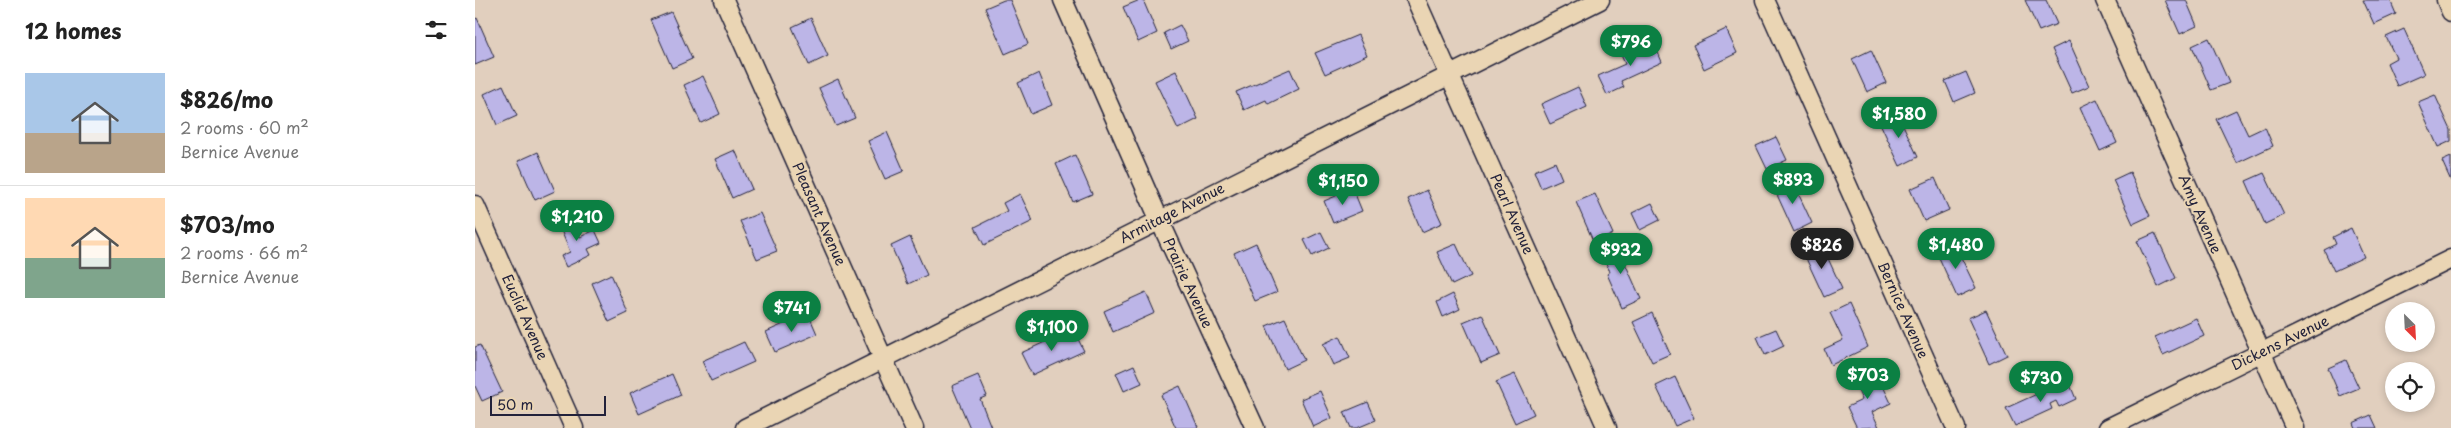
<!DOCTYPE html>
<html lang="en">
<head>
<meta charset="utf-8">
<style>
	:root { --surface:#fff; --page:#f2f2f2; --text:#222; --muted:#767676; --line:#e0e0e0; --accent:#0b8043 }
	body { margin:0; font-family:"Playpen Sans",sans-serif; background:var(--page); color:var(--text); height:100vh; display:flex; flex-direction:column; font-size:19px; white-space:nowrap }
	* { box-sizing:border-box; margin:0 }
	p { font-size:16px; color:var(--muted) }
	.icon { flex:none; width:28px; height:28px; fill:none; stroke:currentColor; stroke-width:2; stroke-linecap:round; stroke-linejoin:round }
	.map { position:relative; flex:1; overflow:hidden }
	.side { display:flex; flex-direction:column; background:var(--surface); width:475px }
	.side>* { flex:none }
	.needle { width:32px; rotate:156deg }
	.controls { position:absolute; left:1910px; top:302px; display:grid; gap:10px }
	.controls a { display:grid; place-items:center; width:50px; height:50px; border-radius:50%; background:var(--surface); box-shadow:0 2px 8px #0003; font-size:25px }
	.scale { position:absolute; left:15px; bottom:12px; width:116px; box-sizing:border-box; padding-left:5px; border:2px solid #22223b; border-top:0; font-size:14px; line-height:18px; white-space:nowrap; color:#22223b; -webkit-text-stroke:4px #ead5b4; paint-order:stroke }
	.price { position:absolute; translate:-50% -42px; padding:0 11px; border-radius:18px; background:var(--accent); color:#fff; font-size:16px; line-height:32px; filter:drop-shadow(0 1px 2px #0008) }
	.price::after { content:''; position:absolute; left:50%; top:30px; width:15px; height:11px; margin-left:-8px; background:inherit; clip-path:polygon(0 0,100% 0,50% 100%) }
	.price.active { background:#222; color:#fff }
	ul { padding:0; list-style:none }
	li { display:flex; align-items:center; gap:15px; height:125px; padding:0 25px }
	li+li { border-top:1px solid var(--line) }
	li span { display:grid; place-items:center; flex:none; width:140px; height:100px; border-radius:0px; color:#555 }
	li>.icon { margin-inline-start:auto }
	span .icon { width:60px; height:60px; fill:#fffc; stroke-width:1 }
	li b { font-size:21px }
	h2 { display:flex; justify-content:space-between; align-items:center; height:60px; padding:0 25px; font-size:21px }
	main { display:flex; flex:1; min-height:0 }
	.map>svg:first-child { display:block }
	.building { fill:#bcb5e7; stroke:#22223b }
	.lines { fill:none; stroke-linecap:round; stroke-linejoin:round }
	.minor-casing { stroke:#22223b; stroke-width:21 }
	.minor { stroke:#ead5b4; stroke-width:18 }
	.labels { text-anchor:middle; stroke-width:4; stroke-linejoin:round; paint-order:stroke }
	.street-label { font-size:14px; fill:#22223b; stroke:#ead5b4 }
</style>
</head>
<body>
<main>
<section class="side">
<h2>12 homes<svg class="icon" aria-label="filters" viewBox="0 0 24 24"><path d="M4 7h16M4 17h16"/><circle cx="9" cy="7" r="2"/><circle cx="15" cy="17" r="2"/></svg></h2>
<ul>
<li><span style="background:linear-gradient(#a9c7e8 60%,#b9a48a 0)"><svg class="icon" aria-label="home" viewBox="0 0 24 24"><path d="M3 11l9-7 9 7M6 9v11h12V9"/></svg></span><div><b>$826/mo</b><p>2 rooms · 60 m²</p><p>Bernice Avenue</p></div></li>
<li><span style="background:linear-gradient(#ffd9b3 60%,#7fa58c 0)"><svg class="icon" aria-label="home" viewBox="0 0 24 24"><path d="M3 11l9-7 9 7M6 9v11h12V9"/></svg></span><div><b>$703/mo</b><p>2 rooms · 66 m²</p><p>Bernice Avenue</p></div></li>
</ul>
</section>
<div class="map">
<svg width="1976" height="428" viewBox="0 0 1976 428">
	<rect width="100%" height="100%" fill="#e1cfbe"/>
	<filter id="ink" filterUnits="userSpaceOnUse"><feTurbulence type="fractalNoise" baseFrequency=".02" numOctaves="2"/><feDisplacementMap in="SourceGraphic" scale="10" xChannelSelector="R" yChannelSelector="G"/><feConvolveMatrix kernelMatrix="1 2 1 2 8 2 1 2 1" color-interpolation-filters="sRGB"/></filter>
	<g filter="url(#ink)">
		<!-- building -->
		<path class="building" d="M 529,0 L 535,0 L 553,44 L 530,54 L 510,8 Z
			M 665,0 L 668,0 L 682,33 L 663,42 L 648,7 Z
			M 1550,0 L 1571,0 L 1582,24 L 1564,31 Z
			M 1690,0 L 1711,0 L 1722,26 L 1705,34 Z
			M 1888,0 L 1915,0 L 1921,14 L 1899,24 Z
			M 196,12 L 217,59 L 197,68 L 176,20 Z
			M 2,18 L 19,57 L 0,65 L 0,19 Z
			M 336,18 L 353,56 L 334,65 L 317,27 Z
			M 705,25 L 713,41 L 696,49 L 689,33 Z
			M 1251,29 L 1262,53 L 1229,69 L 1218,45 Z
			M 1929,29 L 1949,74 L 1922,86 L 1912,63 L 1921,58 L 1911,37 Z
			M 883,35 L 892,55 L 850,74 L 840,53 Z
			M 1734,38 L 1754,83 L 1736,90 L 1717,46 Z
			M 1178,41 L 1187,62 L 1146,81 L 1149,87 L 1132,95 L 1123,76 L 1150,64 L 1146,55 Z
			M 1594,41 L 1614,86 L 1597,93 L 1577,49 Z
			M 1396,50 L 1411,83 L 1392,92 L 1377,59 Z
			M 815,69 L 824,89 L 793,104 L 791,100 L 769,110 L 761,92 Z
			M 701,71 L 723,119 L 703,129 L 680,81 Z
			M 1491,72 L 1500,93 L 1479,102 L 1470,81 Z
			M 564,73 L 577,105 L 556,114 L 543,83 Z
			M 228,76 L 245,114 L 226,123 L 209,85 Z
			M 363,79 L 380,118 L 361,126 L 344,88 Z
			M 28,85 L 42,116 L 22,125 L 9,94 Z
			M 1103,87 L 1112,107 L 1075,124 L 1066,104 Z
			M 1960,95 L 1976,130 L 1976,141 L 1963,147 L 1943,102 Z
			M 1622,99 L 1642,143 L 1625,151 L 1605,107 Z
			M 1761,110 L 1773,135 L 1790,127 L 1798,146 L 1762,163 L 1741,119 Z
			M 1422,112 L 1443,157 L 1425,166 L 1404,121 Z
			M 412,132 L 429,171 L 410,179 L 393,141 Z
			M 1301,137 L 1312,160 L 1292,169 L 1281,146 Z
			M 260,150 L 277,189 L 257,198 L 240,159 Z
			M 63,152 L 80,191 L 60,200 L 43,161 Z
			M 600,155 L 617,194 L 598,202 L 581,164 Z
			M 1976,157 L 1976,181 L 1967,161 Z
			M 1080,162 L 1087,179 L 1066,188 L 1059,171 Z
			M 1655,172 L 1675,216 L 1658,224 L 1638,180 Z
			M 1789,173 L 1809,215 L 1790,224 L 1771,181 Z
			M 1316,178 L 1337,223 L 1319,232 L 1298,186 Z
			M 1460,178 L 1474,210 L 1449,221 L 1435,189 Z
			M 878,189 L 887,211 L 858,223 L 849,201 Z
			M 952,190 L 967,223 L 947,232 L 933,199 Z
			M 545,194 L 558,221 L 509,245 L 500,227 L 532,211 L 528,203 Z
			M 1120,194 L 1138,234 L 1119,243 L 1101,202 Z
			M 1177,203 L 1185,220 L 1165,230 L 1157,213 Z
			M 285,213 L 302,251 L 282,259 L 265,221 Z
			M 96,217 L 105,237 L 120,230 L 126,243 L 113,249 L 116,255 L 91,267 L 86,256 L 95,252 L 83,223 Z
			M 1876,228 L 1889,257 L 1859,271 L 1849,250 L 1861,244 L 1858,237 Z
			M 846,232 L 854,248 L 837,256 L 829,240 Z
			M 1680,233 L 1701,278 L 1683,287 L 1662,241 Z
			M 435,237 L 452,275 L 433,284 L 416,246 Z
			M 781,243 L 802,292 L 780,301 L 759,253 Z
			M 1148,243 L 1156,260 L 1150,263 L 1166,299 L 1147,308 L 1132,274 L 1135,272 L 1126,253 Z
			M 1346,243 L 1367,289 L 1349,297 L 1328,252 Z
			M 1479,243 L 1501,288 L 1482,297 L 1461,251 Z
			M 981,244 L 996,276 L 977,285 L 962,252 Z
			M 136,274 L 153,313 L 134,322 L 117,283 Z
			M 671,292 L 680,313 L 638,332 L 629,311 Z
			M 978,294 L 985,309 L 968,317 L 962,302 Z
			M 1374,304 L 1393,347 L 1356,365 L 1349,349 L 1368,340 L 1355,313 Z
			M 1511,310 L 1532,355 L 1514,364 L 1493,318 Z
			M 333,313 L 342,334 L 300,352 L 291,332 Z
			M 1177,313 L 1195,354 L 1177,362 L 1158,322 Z
			M 1007,314 L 1025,355 L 1006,363 L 988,322 Z
			M 810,318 L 829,360 L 810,369 L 791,326 Z
			M 1721,318 L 1729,336 L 1688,355 L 1680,337 Z
			M 598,329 L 609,351 L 557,375 L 546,353 Z
			M 1301,329 L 1309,346 L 1290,355 L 1282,337 Z
			M 865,336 L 875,358 L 858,365 L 848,344 Z
			M 269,342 L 279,362 L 236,381 L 227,361 Z
			M 5,345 L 27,392 L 7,401 L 0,386 L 0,347 Z
			M 1871,360 L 1884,388 L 1865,396 L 1853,368 Z
			M 659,365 L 667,383 L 649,391 L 641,373 Z
			M 1400,369 L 1416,403 L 1397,412 L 1404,427 L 1382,428 L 1372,407 L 1387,400 L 1378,379 Z
			M 197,374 L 206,395 L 164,414 L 155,393 Z
			M 1040,374 L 1059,414 L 1040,423 L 1021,382 Z
			M 503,375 L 512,396 L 505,399 L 516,427 L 513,428 L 495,428 L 477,386 Z
			M 1200,377 L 1219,418 L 1200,426 L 1181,386 Z
			M 1593,380 L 1601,399 L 1584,407 L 1581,401 L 1575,404 L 1577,409 L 1540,426 L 1531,408 Z
			M 705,386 L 723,427 L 721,428 L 701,428 L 686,395 Z
			M 845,391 L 857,418 L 838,427 L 826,399 Z
			M 893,402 L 901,420 L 882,428 L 876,428 L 869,412 Z
			M 1896,415 L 1902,428 L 1880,428 L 1878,423 Z"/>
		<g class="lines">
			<defs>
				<path id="minor" d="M 249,0 L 439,428
					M 588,0 L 684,219 L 780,428
					M 941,0 L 1132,428
					M 1290,0 L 1481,428
					M 1630,0 L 1820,428
					M 1971,0 L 1976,12
					M 0,205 L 99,428
					M 270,428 L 1125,0
					M 1633,428 L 1976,259"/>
			</defs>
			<!-- minor casing -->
			<use href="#minor" class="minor-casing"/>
			<!-- minor -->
			<use href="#minor" class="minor"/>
		</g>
	</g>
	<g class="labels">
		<!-- street labels -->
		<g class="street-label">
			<text transform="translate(697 213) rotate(-27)" y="5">Armitage Avenue</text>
			<text transform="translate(344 214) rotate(66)" y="5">Pleasant Avenue</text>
			<text transform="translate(1037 214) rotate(66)" y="5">Pearl Avenue</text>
			<text transform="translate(1725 214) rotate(66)" y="5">Amy Avenue</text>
			<text transform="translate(713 283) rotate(65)" y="5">Prairie Avenue</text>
			<text transform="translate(1428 310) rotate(66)" y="5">Bernice Avenue</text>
			<text transform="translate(50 317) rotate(66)" y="5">Euclid Avenue</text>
			<text transform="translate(1805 343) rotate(-26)" y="5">Dickens Avenue</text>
		</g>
	</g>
</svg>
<div class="controls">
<a><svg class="needle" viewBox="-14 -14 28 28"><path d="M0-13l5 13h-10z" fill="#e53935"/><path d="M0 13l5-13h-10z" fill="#767676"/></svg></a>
<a><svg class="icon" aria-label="locate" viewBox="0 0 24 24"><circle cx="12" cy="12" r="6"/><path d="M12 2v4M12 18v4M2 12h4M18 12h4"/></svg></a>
</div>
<div class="scale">50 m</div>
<b class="price" style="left:1156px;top:67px">$796</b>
<b class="price" style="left:1424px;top:139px">$1,580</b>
<b class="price" style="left:1318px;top:205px">$893</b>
<b class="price" style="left:868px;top:206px">$1,150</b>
<b class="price" style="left:102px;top:242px">$1,210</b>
<b class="price active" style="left:1347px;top:270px">$826</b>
<b class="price" style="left:1481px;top:270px">$1,480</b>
<b class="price" style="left:1146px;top:275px">$932</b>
<b class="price" style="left:317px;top:333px">$741</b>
<b class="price" style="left:577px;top:352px">$1,100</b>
<b class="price" style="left:1393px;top:400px">$703</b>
<b class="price" style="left:1566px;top:403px">$730</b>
</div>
</main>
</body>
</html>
